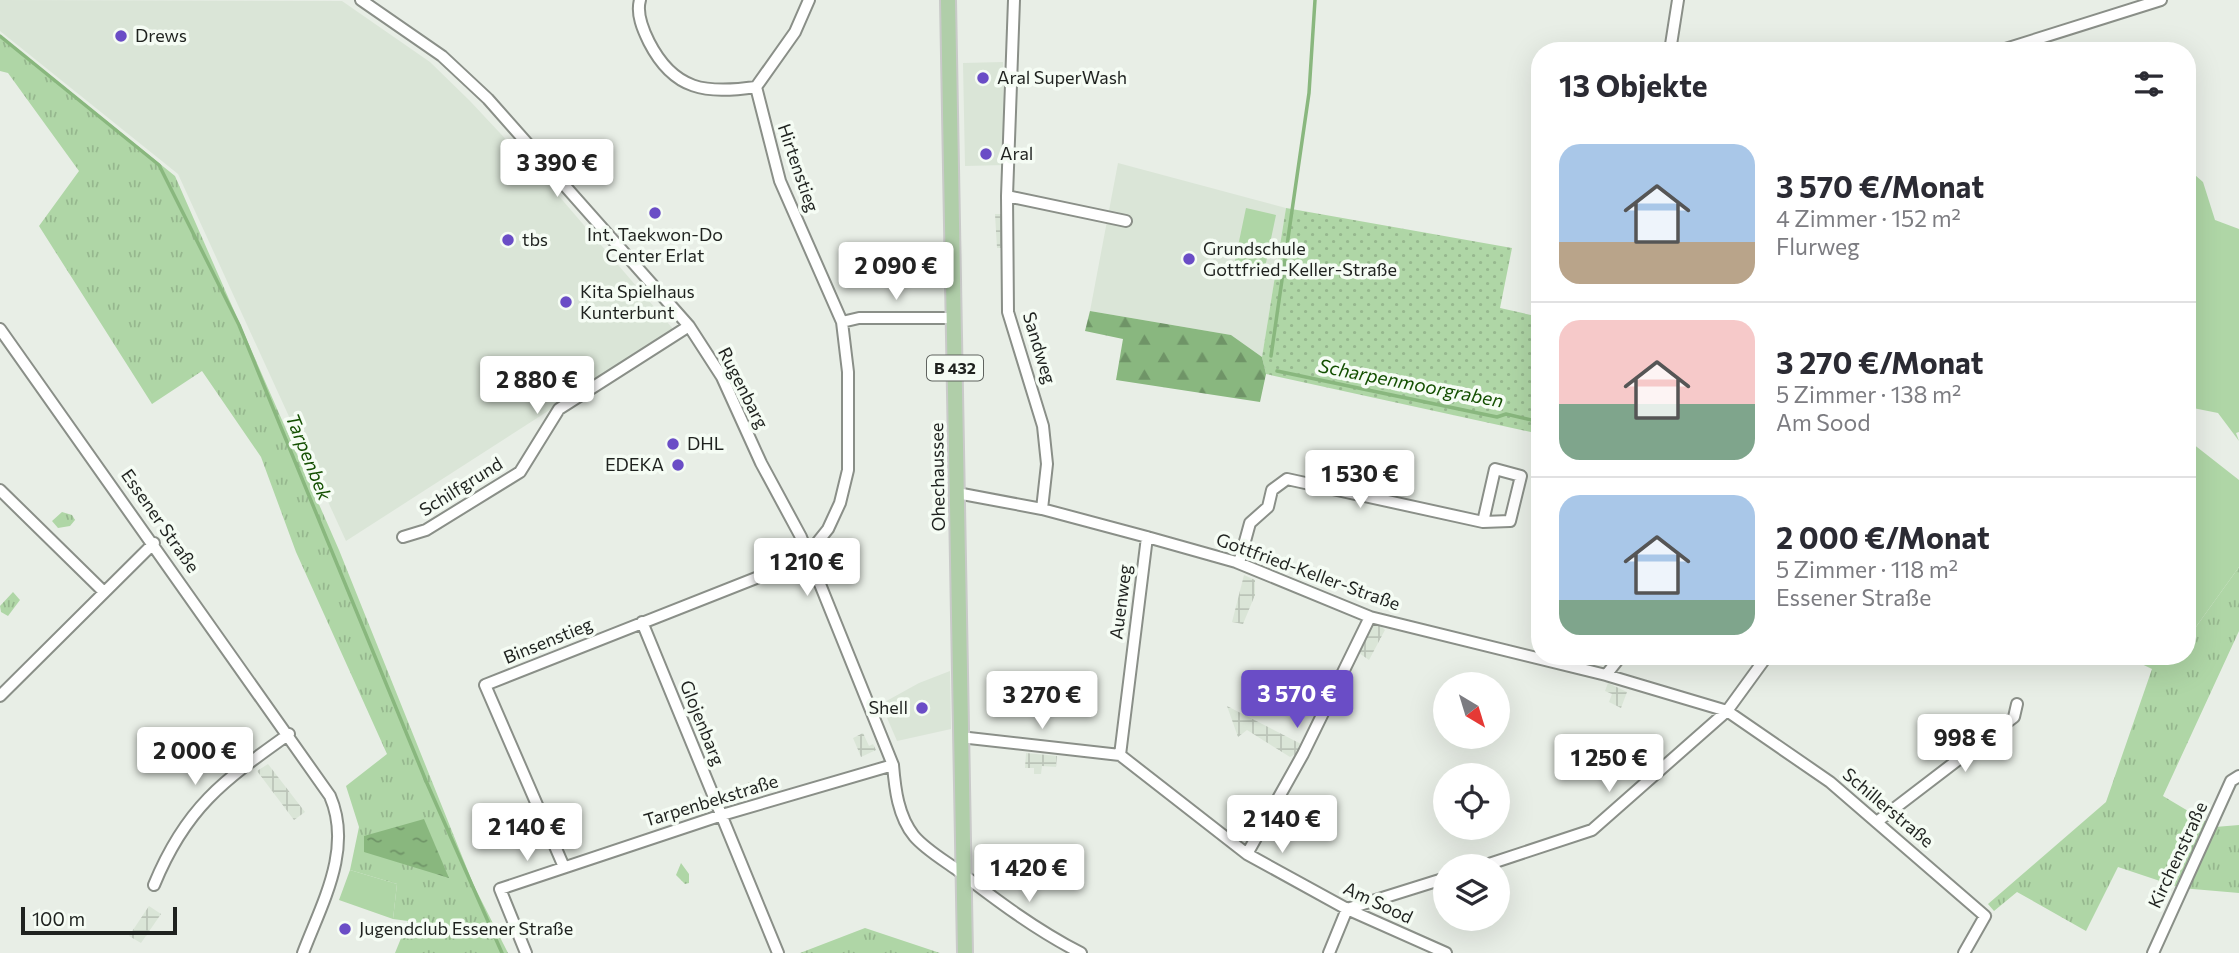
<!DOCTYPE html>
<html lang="de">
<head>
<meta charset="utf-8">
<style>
	:root { --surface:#fff; --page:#f2f2f3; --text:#2b2b33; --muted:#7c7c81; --line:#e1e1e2; --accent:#6a4dc6 }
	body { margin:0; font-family:Commissioner,sans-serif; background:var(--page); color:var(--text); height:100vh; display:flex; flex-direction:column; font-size:26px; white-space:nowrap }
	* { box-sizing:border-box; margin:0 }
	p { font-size:23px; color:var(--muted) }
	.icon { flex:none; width:38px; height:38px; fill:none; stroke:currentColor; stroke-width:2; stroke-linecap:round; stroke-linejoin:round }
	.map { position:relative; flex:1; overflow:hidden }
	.side { position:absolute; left:1531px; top:42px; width:665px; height:623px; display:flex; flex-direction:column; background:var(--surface); border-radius:28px; box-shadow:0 7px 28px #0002 }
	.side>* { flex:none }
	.needle { width:46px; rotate:142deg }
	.controls { position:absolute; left:1433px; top:672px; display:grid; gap:14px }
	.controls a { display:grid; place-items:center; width:77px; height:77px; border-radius:50%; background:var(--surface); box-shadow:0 7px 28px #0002; font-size:35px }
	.scale { position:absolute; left:21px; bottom:18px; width:156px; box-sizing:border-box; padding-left:7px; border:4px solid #1f221f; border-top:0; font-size:19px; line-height:24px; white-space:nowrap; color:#1f221f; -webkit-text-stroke:5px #f5fcf4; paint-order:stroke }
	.price { position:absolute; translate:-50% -60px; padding:0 16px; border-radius:7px; background:#fff; color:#222; font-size:23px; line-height:46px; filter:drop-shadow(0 2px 4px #0008) }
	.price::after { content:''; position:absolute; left:50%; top:42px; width:21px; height:16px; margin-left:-10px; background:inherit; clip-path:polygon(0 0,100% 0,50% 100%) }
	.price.current { background:var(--accent); color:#fff }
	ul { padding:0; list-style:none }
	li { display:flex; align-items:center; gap:21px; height:175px; padding:0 28px }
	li+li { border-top:2px solid var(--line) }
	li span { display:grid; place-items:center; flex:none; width:196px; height:140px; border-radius:21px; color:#555 }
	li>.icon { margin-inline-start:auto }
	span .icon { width:84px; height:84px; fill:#fffc; stroke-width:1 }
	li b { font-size:30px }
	h2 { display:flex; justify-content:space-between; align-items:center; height:84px; padding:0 28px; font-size:30px }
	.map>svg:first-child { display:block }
	.built { fill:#dae5d7 }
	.industrial { fill:url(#industrial-grid) }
	.grass { fill:url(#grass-dots) }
	.forest { fill:url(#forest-firs) }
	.park { fill:url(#park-tufts) }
	.pitch { fill:#afd6a6 }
	.water { fill:url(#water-ripples) }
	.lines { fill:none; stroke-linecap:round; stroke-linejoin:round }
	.stream { stroke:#89b77e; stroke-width:3.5 }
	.minor-casing { stroke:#8a8f88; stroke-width:14 }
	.major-casing { stroke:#c9cac9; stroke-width:18 }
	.minor { stroke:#fff; stroke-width:10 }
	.major { stroke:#b0cea9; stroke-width:14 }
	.poi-dot { fill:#6a4dc6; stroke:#f5fcf4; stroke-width:2.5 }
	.labels { text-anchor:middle; stroke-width:7; stroke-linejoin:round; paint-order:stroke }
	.shield { fill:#f5fcf4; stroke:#5f635f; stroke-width:2 }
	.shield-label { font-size:16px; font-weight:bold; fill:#1f221f }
	.poi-label { font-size:18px; fill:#1f221f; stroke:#f5fcf4; text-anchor:start }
	.street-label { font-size:18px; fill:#1f221f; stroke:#f5fcf4 }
	.water-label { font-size:19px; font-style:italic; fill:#134f00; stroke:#f5fcf4 }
</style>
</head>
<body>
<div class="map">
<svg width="2239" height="953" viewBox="0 0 2239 953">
	<defs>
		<pattern id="industrial-grid" width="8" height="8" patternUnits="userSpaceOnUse" patternTransform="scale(1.75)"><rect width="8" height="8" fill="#dae5d7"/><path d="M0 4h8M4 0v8" fill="none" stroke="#bbc4b8"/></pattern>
		<pattern id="grass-dots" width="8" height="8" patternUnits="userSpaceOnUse" patternTransform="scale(1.75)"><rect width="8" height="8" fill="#afd6a6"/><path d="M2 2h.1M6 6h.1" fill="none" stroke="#96b78e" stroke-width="1.8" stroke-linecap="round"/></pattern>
		<pattern id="forest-firs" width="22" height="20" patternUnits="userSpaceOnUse" patternTransform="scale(1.75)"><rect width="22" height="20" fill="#89b77f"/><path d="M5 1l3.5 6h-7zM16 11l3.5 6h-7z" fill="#6f9467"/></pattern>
		<pattern id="park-tufts" width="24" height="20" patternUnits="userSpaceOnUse" patternTransform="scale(1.75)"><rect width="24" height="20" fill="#afd6a6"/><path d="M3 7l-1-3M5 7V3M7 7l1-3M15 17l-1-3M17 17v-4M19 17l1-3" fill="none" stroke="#96b78e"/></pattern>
		<pattern id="water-ripples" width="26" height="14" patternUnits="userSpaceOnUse" patternTransform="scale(1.75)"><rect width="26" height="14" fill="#89b77e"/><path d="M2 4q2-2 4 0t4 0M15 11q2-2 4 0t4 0" fill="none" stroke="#6f9467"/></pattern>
	</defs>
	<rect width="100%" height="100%" fill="#e8eee6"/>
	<!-- built -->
	<path class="built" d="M 0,0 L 342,1 L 430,62 L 470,101 L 558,195 L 674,330 L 346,541 L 178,174 L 0,31 Z
		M 1003,62 L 1005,165 L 965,166 L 963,63 Z
		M 1118,163 L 1286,208 L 1262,357 L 1231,335 L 1090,311 Z
		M 950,671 L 951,729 L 897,741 L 881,704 L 919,683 Z"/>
	<!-- industrial -->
	<path class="industrial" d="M 995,214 L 1005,214 L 1006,248 L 997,248 Z
		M 1244,575 L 1255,580 L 1255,595 L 1243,624 L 1232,622 Z
		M 1378,623 L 1385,630 L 1369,660 L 1359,653 L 1372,625 Z
		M 1608,683 L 1627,692 L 1621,708 L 1609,702 L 1612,694 L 1605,691 Z
		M 1227,706 L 1301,744 L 1296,754 L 1290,757 L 1247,730 L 1238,737 Z
		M 863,733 L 869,746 L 873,744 L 876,750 L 861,757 L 853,738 Z
		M 1026,753 L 1057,756 L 1056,767 L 1042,766 L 1041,774 L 1034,774 L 1034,768 L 1025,768 Z
		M 268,764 L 305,812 L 294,820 L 257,771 Z
		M 750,782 L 754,795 L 736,801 L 732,788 Z
		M 149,906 L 161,914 L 141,943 L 129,936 Z"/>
	<!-- grass -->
	<path class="grass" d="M 1286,208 L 1512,248 L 1500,308 L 1540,317 L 1540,434 L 1266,374 L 1262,357 Z"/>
	<!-- forest -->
	<path class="forest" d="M 1090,311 L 1231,335 L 1262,357 L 1266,374 L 1260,402 L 1116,380 L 1123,339 L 1085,331 Z"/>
	<!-- park -->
	<path class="park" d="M 0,35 L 175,176 L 339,550 L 474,886 L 508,953 L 395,953 L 408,921 L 393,919 L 397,884 L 350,870 L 359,827 L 346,786 L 387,754 L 296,552 L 261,457 L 202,371 L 152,404 L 39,226 L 79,171 L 8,73 L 0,71 Z
		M 62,512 L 72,515 L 75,520 L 70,526 L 58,528 L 52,521 Z
		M 2239,567 L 2239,631 L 2163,796 L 2215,827 L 2239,825 L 2239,893 L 2181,888 L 2118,867 L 2086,931 L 2017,892 L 1994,911 L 1988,904 L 2106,802 L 2152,669 L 2125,656 L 2188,656 L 2188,638 Z
		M 13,592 L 20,600 L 8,616 L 1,612 L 0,606 Z
		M 681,863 L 689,874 L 689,883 L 685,884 L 676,875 Z
		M 865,928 L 940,953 L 800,953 Z"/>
	<!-- pitch -->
	<path class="pitch" d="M 2188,169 L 2203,182 L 2215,220 L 2239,229 L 2239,432 L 2236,433 L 2239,441 L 2218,413 L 2188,407 Z
		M 1246,208 L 1276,215 L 1263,277 L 1233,270 Z
		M 2188,440 L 2239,480 L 2239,567 L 2188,638 Z
		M 350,870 L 397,884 L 393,919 L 339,900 Z"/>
	<!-- water -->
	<path class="water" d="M 424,819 L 449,878 L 364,852 L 364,836 Z"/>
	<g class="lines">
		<!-- stream -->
		<path class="stream" d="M 0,36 L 159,165 L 239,325 L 426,781 L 502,953
			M 1271,356 L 1309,93 L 1315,0
			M 1277,371 L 1497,417 L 1506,414 L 1540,422"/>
		<defs>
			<path id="minor" d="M 361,0 L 442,56 L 488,99 L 689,326 L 722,377 L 761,463 L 801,537 L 893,765 C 895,789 898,816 914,836 C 925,849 942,859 956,869 C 996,900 1036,930 1081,953
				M 640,0 C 636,14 643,30 649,42 C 674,91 706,94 756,87
				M 1014,0 L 1007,196 L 1008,312 L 1043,426 L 1047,464 L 1042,509
				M 1670,51 L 1678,0
				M 1999,51 L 2161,0
				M 1007,196 L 1126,221
				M 842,322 L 859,318 L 955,318
				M 0,329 L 330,796 C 353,849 322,903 303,953
				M 0,490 L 104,592
				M 957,493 L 1042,509 L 1147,537 L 1236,562 L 1370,617 L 1606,675 L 1727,711 L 1830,782 L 1985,916 L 1964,953
				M 403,537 L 426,530 L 520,472 L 559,409 L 689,326
				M 1239,563 L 1250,523 L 1268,507 L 1272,490 L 1287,479 L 1483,522 L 1510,521 L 1521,476 L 1495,469 L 1483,522
				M 642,622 L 778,953
				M 1606,675 L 1621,656
				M 0,696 L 154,543
				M 960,737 L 1120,755 L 1247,854 L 1347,909 L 1446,953
				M 1120,755 L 1147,537
				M 1878,821 L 2014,717 L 2017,704
				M 1247,854 L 1303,754 L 1370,617
				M 1483,866 L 1592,830 L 1727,711 L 1767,656
				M 564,867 L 485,685 L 789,565 L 808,554 L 828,529 L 840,503 L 848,470 L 848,372 L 842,322 L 780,181 L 756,87 L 795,32 L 809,0
				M 154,885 C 186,807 223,781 289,734
				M 526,953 L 500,889 L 722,815 L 893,765
				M 1329,953 L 1347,909 L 1446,878
				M 2153,953 L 2231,781 L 2239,776"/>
			<path id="major" d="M 948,0 L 965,953"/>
		</defs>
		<!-- minor casing -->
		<use href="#minor" class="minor-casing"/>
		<!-- major casing -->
		<use href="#major" class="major-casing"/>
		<!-- minor -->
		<use href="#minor" class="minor"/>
		<!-- major -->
		<use href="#major" class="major"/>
	</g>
	<!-- markers -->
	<g class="poi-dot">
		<circle cx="121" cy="36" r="7"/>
		<circle cx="983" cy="78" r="7"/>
		<circle cx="986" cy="154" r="7"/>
		<circle cx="655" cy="213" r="7"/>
		<circle cx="508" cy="240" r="7"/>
		<circle cx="1189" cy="259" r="7"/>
		<circle cx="566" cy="302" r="7"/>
		<circle cx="673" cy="444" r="7"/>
		<circle cx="678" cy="465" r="7"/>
		<circle cx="922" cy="708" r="7"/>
		<circle cx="345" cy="929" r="7"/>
	</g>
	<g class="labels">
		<!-- shield labels -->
		<rect class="shield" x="927" y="355.5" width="56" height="25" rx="5"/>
		<g class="shield-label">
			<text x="955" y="374">B 432</text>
		</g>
		<!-- poi labels -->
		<g class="poi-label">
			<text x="135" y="42">Drews</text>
			<text x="997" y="84">Aral SuperWash</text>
			<text x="1000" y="160">Aral</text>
			<text x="655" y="241" text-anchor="middle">Int. Taekwon-Do<tspan x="655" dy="21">Center Erlat</tspan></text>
			<text x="522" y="246">tbs</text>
			<text x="1203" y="255">Grundschule<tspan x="1203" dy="21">Gottfried-Keller-Straße</tspan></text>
			<text x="580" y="298">Kita Spielhaus<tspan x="580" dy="21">Kunterbunt</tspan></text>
			<text x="687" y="450">DHL</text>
			<text x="664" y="471" text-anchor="end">EDEKA</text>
			<text x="908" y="714" text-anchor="end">Shell</text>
			<text x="359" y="935">Jugendclub Essener Straße</text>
		</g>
		<!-- street labels -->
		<g class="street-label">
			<text transform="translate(798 168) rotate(71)" y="6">Hirtenstieg</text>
			<text transform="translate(1039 348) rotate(73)" y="6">Sandweg</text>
			<text transform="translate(743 388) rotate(63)" y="6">Rugenbarg</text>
			<text transform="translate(938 477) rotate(-91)" y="6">Ohechaussee</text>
			<text transform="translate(461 487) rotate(-32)" y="6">Schilfgrund</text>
			<text transform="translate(160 521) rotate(55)" y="6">Essener Straße</text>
			<text transform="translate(1308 572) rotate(20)" y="6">Gottfried-Keller-Straße</text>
			<text transform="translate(1121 602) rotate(-83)" y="6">Auenweg</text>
			<text transform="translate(548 641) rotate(-22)" y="6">Binsenstieg</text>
			<text transform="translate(702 723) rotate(68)" y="6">Glojenbarg</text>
			<text transform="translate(711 801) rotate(-17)" y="6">Tarpenbekstraße</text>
			<text transform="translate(1888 808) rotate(40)" y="6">Schillerstraße</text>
			<text transform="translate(2178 855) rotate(-65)" y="6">Kirchenstraße</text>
			<text transform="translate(1378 903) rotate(25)" y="6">Am Sood</text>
		</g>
		<!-- water labels -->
		<g class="water-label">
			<text transform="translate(1411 383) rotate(11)" y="7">Scharpenmoorgraben</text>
			<text transform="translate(309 457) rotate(68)" y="7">Tarpenbek</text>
		</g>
	</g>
</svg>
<div class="controls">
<a><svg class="needle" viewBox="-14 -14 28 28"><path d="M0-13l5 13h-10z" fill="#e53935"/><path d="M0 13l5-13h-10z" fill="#7c7c81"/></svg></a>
<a><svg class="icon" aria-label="locate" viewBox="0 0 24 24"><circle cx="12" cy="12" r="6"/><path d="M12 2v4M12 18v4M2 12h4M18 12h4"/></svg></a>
<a><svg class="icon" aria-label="layers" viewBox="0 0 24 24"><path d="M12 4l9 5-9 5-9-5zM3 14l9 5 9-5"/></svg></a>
</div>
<div class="scale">100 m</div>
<b class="price" style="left:557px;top:199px">3 390 €</b>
<b class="price" style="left:896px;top:302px">2 090 €</b>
<b class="price" style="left:537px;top:416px">2 880 €</b>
<b class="price" style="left:1360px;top:510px">1 530 €</b>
<b class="price" style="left:807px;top:598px">1 210 €</b>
<b class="price current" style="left:1297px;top:730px">3 570 €</b>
<b class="price" style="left:1042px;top:731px">3 270 €</b>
<b class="price" style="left:1965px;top:774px">998 €</b>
<b class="price" style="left:195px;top:787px">2 000 €</b>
<b class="price" style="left:1609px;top:794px">1 250 €</b>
<b class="price" style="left:1282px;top:855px">2 140 €</b>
<b class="price" style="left:527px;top:863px">2 140 €</b>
<b class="price" style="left:1029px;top:904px">1 420 €</b>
<section class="side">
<h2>13 Objekte<svg class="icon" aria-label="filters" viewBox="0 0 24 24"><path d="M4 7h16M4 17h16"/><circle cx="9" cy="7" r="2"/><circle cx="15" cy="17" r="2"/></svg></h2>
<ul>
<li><span style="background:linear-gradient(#a9c7e8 70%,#b9a48a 0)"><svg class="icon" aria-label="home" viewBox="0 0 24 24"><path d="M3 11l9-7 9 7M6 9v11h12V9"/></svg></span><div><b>3 570 €/Monat</b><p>4 Zimmer · 152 m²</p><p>Flurweg</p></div></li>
<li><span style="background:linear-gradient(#f6c9c9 60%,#7fa58c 0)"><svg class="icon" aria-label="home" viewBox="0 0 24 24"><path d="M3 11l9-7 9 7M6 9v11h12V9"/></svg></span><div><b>3 270 €/Monat</b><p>5 Zimmer · 138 m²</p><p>Am Sood</p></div></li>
<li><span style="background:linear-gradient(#a9c7e8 75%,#7fa58c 0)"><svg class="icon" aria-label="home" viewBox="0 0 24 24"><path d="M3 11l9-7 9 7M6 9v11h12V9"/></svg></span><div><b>2 000 €/Monat</b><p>5 Zimmer · 118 m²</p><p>Essener Straße</p></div></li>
</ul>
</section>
</div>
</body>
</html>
